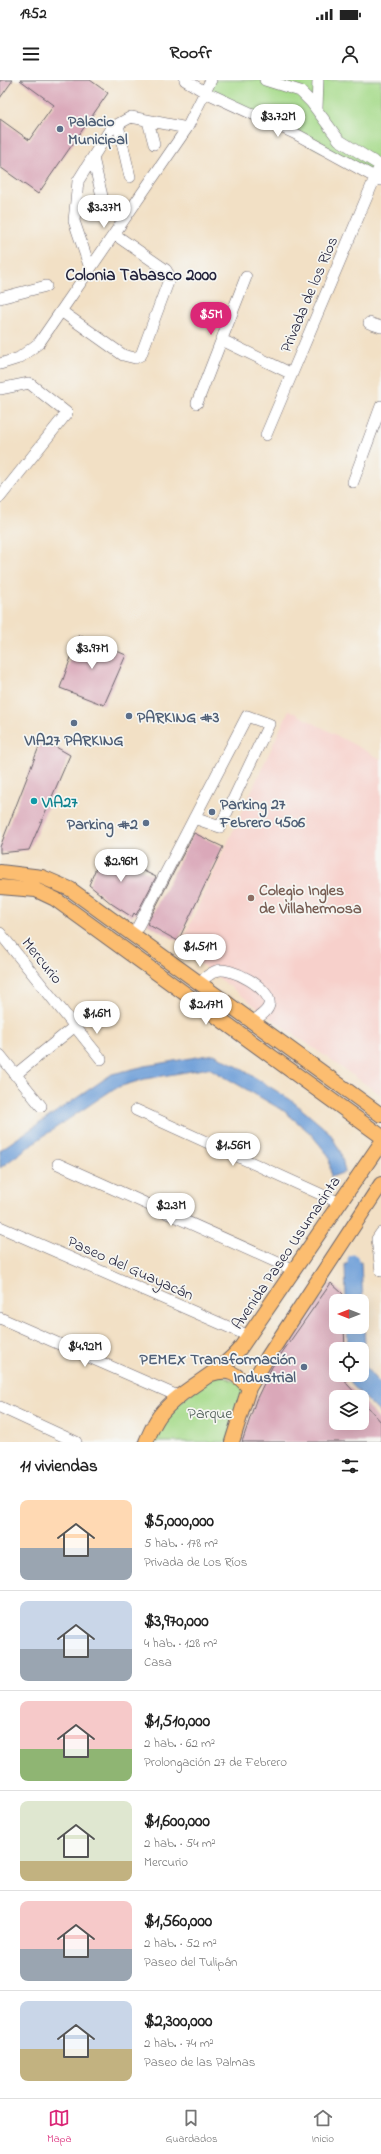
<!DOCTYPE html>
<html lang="es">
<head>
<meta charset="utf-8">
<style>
	:root { --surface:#fff; --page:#f2f2f2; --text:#222; --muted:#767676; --line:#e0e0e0; --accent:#db2777 }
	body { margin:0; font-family:"Indie Flower",sans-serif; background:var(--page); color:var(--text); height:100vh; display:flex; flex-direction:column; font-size:15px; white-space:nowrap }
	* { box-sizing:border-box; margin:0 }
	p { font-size:13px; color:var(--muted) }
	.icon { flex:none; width:22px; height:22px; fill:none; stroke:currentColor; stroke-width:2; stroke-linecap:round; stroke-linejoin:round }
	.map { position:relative; height:1362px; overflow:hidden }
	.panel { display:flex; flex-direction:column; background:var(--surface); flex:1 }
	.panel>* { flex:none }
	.needle { width:26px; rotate:270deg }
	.fabs { position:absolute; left:329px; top:1214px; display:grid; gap:8px }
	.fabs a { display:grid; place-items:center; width:40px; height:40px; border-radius:8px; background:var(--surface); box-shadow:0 4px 16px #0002; font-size:20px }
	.price { position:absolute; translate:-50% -34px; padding:0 9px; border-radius:14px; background:#fff; color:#222; font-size:13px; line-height:26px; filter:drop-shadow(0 1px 2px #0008) }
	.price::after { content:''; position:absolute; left:50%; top:24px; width:12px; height:9px; margin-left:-6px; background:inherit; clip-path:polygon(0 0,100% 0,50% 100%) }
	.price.selected { background:var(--accent); color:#fff }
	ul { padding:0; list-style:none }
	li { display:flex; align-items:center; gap:12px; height:100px; padding:0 20px }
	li+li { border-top:1px solid var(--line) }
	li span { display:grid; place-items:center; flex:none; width:112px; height:80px; border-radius:8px; color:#555 }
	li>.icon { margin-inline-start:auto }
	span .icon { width:48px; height:48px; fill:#fffc; stroke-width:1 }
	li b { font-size:17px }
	h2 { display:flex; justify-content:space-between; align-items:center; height:48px; padding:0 20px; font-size:17px }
	.status { display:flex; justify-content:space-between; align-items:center; height:28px; padding:0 20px; background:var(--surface); direction:ltr }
	.status svg { height:11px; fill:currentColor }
	header { display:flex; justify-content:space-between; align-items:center; height:52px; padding:0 20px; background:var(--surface); font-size:18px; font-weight:700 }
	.tabs { display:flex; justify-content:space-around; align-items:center; height:56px; border-top:1px solid var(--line); background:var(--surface); font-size:11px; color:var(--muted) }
	.tabs a { display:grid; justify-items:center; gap:2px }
	.tabs .selected { color:var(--accent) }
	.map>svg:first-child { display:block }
	.built { fill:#f7d0cb }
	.green { fill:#a7db8c; stroke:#647e64 }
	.water { fill:#6e9fd8; stroke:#48608a }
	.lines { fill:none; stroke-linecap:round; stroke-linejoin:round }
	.canal { stroke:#6e9fd8; stroke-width:11 }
	.building { fill:#daa8b9 }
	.minor-casing { stroke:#6b646b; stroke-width:12 }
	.major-casing { stroke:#6b646b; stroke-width:16 }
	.minor { stroke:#fff; stroke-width:11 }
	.major { stroke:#fcbd6f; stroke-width:14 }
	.service-dot { fill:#5c6f8a; stroke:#f6f6f2; stroke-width:1.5 }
	.culture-dot { fill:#0f9aa8; stroke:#f6f6f2; stroke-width:1.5 }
	.education-dot { fill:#8d6e63; stroke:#f6f6f2; stroke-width:1.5 }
	.labels { text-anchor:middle; stroke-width:3.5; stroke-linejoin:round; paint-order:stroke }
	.service-label { font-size:16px; font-weight:bold; fill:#4e5e75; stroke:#f6f6f2; text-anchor:start }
	.street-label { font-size:16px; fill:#22223b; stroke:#f6f6f2 }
	.culture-label { font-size:16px; font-weight:bold; fill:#0d838f; stroke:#f6f6f2; text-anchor:start }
	.education-label { font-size:16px; font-weight:bold; fill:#785e54; stroke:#f6f6f2; text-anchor:start }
	.park-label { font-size:16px; fill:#4a5a53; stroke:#f6f6f2 }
	.neighbourhood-label { font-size:17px; font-weight:bold; fill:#22223b; stroke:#f6f6f2 }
</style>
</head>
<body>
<div class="status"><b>19:52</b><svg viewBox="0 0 49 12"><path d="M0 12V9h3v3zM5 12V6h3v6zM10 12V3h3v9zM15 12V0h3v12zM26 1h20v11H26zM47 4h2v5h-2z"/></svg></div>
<header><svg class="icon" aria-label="menu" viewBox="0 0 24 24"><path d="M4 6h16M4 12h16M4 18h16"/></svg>Roofr<svg class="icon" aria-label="person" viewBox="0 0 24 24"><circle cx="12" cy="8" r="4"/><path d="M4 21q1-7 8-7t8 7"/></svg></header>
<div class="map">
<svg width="381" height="1362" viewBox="0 0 381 1362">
	<rect width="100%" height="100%" fill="#f6f6f2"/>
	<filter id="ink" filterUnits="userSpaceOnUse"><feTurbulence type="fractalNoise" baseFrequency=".025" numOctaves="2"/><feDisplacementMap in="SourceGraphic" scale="8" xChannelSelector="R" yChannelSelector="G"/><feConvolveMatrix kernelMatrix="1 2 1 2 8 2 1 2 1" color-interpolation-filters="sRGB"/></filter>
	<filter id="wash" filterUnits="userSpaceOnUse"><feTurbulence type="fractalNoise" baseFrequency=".012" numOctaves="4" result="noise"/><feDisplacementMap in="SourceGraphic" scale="16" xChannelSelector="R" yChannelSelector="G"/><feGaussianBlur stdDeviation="0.9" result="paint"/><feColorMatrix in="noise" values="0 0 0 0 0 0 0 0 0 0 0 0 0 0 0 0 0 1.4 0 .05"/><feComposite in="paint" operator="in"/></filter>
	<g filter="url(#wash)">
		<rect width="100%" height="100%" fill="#f2e0c5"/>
		<!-- built -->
		<path class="built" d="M 289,630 L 381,679 L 381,1015 L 272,939 L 179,867 Z"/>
		<!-- green -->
		<path class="green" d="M 211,0 L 381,0 L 381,101 L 205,12 Z
			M 216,1293 L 249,1308 L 231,1362 L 146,1362 L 155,1343 Z"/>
		<!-- water -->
		<path class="water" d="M 214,974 L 235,985 L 291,1020 L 330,1053 L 341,1073 L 345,1092 L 331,1097 L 329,1076 L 310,1053 L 284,1031 L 209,988 L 145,999 L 115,1008 L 42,1057 L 0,1088 L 0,1070 L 112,994 L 145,986 Z
			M 361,1182 L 366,1288 L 381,1305 L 381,1334 L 351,1304 L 350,1295 L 362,1295 L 362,1269 L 348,1269 L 347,1247 L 362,1247 L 362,1221 L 346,1221 L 345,1184 Z"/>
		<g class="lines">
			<!-- canal -->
			<path class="canal" d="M 353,1180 L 356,1221"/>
		</g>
		<g id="blocks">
			<!-- building -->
			<path class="building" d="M 0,0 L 13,0 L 0,18 Z
				M 20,0 L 90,0 L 108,13 L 38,114 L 0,87 L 0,39 L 29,60 L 54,25 Z
				M 79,555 L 126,575 L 104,625 L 60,608 Z
				M 42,659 L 70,675 L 29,770 L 0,773 L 0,767 Z
				M 194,753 L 223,767 L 178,861 L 147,844 Z
				M 103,771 L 156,797 L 136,835 L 134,833 L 132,837 L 112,824 L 89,805 Z
				M 331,1203 L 343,1214 L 343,1221 L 336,1221 L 336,1247 L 344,1247 L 345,1269 L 336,1269 L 336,1295 L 346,1295 L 346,1303 L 359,1317 L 336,1317 L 336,1343 L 362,1343 L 362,1320 L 381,1342 L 381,1362 L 242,1362 L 256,1320 L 272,1287 Z"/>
		</g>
	</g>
	<g filter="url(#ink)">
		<use href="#blocks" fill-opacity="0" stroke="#6b646b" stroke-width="1"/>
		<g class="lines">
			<defs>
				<path id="minor" d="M 185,0 L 205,12 L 294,53 L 380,100
					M 265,0 L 300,11 L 311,22 L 339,60 L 381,86
					M 317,29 L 318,0
					M 148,41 L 154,64
					M 118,45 L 130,97
					M 93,78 L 106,133
					M 90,188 L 74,141 L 78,101 L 111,48 L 131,37 L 187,48
					M 0,218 L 46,206
					M 61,231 L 123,275 L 135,278 L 141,275 L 170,197 L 166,190 L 114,154
					M 369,243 L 381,247
					M 222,260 L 292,294
					M 0,284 L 19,278 L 39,263 L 187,48 L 211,0
					M 0,309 L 29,303 L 67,333 L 0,417
					M 197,323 L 246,197
					M 266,355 L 380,86
					M 353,402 L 381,326
					M 0,853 L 101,979
					M 133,856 L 247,636 L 269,644 L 220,747 L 194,738
					M 198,903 C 204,899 210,893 216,891 C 229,885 273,909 269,925 C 267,933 258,937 252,942
					M 0,975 L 41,1026
					M 15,995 L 75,946
					M 136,1030 L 340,1123
					M 58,1084 L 294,1190
					M 0,1147 L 249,1256
					M 381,1153 L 377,1159 L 381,1191
					M 0,1238 L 180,1317
					M 0,1327 L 76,1362"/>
				<path id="major" d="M 0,792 L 42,797 L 70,809 L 381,1035
					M 0,807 L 36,810 L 55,819 L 381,1056
					M 211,1294 C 230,1288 237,1294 249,1308
					M 146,1362 C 150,1353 154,1343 160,1335 C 182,1307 219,1295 241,1267 L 381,1063
					M 232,1362 L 249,1308 L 267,1278 L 381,1104"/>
			</defs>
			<!-- minor casing -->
			<use href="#minor" class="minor-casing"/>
			<!-- major casing -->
			<use href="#major" class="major-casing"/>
			<!-- minor -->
			<use href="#minor" class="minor"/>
			<!-- major -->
			<use href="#major" class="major"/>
		</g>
	</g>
	<!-- markers -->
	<g class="service-dot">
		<circle cx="60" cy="49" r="4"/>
		<circle cx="129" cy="636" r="4"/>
		<circle cx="74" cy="643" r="4"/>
		<circle cx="212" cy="732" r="4"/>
		<circle cx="146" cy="743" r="4"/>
		<circle cx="304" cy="1287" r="4"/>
	</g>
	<circle class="culture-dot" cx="34" cy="721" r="4"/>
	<circle class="education-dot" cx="251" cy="818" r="4"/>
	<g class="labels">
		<!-- service labels -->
		<g class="service-label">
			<text x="68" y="46">Palacio<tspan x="68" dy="18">Municipal</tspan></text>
			<text x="137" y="642">PARKING #3</text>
			<text x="74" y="665" text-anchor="middle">VIA27 PARKING</text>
			<text x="220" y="729">Parking 27<tspan x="220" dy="18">Febrero 4506</tspan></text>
			<text x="138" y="749" text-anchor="end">Parking #2</text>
			<text x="296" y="1284" text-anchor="end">PEMEX Transformación<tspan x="296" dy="18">Industrial</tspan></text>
		</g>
		<!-- street labels -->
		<g class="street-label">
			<text transform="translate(308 214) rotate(-67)" y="6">Privada de los Rios</text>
			<text transform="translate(43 880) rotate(51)" y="6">Mercurio</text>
			<text transform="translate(285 1172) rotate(-56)" y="6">Avenida Paseo Usumacinta</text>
			<text transform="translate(131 1187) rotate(24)" y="6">Paseo del Guayacán</text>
		</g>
		<!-- culture labels -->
		<g class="culture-label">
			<text x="42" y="727">VIA27</text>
		</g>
		<!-- education labels -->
		<g class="education-label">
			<text x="259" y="815">Colegio Ingles<tspan x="259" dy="18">de Villahermosa</tspan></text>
		</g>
		<!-- park labels -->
		<g class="park-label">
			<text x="210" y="1338">Parque</text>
		</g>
		<!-- neighbourhood labels -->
		<g class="neighbourhood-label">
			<text x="141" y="200">Colonia Tabasco 2000</text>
		</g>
	</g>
</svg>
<div class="fabs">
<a><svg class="needle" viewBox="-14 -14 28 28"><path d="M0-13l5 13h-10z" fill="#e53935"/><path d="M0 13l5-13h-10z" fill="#767676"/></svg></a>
<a><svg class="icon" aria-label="locate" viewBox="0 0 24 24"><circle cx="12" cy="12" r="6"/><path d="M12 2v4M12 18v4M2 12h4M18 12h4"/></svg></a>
<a><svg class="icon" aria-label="layers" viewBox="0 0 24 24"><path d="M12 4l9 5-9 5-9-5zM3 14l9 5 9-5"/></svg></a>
</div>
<b class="price" style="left:278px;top:58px">$3.72M</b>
<b class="price" style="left:104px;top:149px">$3.37M</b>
<b class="price selected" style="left:211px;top:256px">$5M</b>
<b class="price" style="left:92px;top:590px">$3.97M</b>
<b class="price" style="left:121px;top:803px">$2.96M</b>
<b class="price" style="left:200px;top:888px">$1.51M</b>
<b class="price" style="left:206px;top:946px">$2.17M</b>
<b class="price" style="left:97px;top:955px">$1.6M</b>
<b class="price" style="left:233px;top:1087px">$1.56M</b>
<b class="price" style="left:171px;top:1147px">$2.3M</b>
<b class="price" style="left:85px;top:1288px">$4.92M</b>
</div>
<section class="panel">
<h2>11 viviendas<svg class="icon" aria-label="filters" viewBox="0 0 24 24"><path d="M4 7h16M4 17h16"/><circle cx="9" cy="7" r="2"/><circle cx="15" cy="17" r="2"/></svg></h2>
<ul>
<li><span style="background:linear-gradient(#ffd9b3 60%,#9aa5b1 0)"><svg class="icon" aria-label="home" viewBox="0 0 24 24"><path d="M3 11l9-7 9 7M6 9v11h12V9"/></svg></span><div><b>$5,000,000</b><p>5 hab. · 178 m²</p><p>Privada de Los Ríos</p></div></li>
<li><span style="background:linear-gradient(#c9d6e8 60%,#9aa5b1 0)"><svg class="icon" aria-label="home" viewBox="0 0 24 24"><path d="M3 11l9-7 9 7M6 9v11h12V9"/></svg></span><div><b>$3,970,000</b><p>4 hab. · 128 m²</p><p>Casa</p></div></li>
<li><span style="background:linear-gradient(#f6c9c9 60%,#8fb573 0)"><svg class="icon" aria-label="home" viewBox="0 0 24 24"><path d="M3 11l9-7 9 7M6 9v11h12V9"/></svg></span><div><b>$1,510,000</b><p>2 hab. · 62 m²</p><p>Prolongación 27 de Febrero</p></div></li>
<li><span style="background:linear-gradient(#dfe7d0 75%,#c2b280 0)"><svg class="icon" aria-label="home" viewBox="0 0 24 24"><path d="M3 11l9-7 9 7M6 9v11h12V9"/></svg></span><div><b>$1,600,000</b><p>2 hab. · 54 m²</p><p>Mercurio</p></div></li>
<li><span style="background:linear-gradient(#f6c9c9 60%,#9aa5b1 0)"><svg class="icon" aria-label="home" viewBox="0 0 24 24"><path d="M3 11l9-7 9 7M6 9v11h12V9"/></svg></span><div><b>$1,560,000</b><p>2 hab. · 52 m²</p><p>Paseo del Tulipán</p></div></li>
<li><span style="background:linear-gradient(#c9d6e8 60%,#c2b280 0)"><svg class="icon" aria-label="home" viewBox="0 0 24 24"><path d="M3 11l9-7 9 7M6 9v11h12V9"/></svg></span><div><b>$2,300,000</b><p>2 hab. · 74 m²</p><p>Paseo de las Palmas</p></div></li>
</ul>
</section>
<nav class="tabs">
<a class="selected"><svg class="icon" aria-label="map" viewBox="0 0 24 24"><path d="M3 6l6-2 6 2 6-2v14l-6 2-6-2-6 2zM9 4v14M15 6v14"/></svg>Mapa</a>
<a><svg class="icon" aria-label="saved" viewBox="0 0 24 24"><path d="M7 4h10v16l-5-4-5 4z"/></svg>Guardados</a>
<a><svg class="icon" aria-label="home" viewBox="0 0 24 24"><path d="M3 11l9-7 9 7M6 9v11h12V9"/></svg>Inicio</a>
</nav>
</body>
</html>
